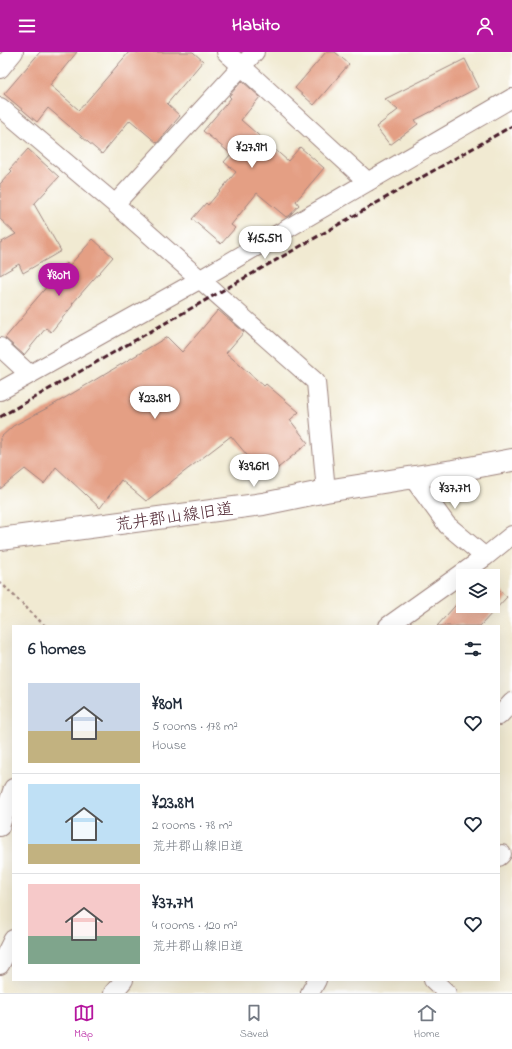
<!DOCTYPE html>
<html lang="en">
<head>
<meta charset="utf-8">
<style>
	:root { --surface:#fff; --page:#f6f6f7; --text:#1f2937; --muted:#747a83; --line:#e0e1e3; --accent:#b5179e }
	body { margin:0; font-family:"Indie Flower","Klee One",sans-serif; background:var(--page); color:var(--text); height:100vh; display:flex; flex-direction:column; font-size:15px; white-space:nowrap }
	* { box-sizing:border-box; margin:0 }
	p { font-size:13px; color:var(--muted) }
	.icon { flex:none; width:22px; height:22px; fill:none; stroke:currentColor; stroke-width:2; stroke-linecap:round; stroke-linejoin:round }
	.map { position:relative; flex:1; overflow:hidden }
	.details { position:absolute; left:12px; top:573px; width:488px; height:356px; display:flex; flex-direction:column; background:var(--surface); border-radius:0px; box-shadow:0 4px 16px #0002 }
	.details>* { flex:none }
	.buttons { position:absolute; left:456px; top:517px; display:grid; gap:8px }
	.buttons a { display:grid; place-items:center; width:44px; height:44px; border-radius:0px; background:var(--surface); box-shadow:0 4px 16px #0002; font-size:20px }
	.price { position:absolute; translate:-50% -34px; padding:0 9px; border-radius:14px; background:#fff; color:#222; font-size:13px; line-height:26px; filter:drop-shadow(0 1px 2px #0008) }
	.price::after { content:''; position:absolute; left:50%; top:24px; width:12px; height:9px; margin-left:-6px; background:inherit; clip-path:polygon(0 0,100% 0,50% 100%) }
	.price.selected { background:var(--accent); color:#fff }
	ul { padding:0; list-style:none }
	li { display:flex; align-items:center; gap:12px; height:100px; padding:0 16px }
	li+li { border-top:1px solid var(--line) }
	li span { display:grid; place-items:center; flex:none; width:112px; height:80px; border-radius:0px; color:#555 }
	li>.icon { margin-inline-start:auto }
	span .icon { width:48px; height:48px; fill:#fffc; stroke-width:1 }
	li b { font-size:17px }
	h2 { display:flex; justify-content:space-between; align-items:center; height:48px; padding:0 16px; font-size:17px }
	header { display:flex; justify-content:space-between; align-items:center; height:52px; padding:0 16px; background:var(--accent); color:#fff; font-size:18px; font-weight:800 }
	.tab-bar { display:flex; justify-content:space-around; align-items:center; height:56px; border-top:1px solid var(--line); background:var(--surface); font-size:11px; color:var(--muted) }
	.tab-bar a { display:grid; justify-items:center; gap:2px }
	.tab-bar .selected { color:var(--accent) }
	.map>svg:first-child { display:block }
	.building { fill:#e49f84 }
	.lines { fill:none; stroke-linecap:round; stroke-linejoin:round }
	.minor-casing { stroke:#9e847e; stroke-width:20 }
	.tertiary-casing { stroke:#9e847e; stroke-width:24 }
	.path { stroke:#9e847e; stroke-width:2.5; stroke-dasharray:3 3; stroke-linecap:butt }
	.minor { stroke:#fff; stroke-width:18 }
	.tertiary { stroke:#fff; stroke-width:22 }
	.rail { stroke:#4a1f2b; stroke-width:3; stroke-dasharray:6 3; stroke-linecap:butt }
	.labels { text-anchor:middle; stroke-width:3; stroke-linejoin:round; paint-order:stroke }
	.street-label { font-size:17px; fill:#4a1f2b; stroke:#fff }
</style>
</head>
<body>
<header><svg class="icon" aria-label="menu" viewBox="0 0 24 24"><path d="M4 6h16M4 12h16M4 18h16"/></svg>Habito<svg class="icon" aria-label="person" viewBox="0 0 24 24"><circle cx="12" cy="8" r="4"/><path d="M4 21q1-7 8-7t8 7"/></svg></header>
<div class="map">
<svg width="512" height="941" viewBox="0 0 512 941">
	<rect width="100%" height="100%" fill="#fff"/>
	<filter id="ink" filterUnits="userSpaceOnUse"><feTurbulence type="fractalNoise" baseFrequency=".025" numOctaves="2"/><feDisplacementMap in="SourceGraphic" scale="8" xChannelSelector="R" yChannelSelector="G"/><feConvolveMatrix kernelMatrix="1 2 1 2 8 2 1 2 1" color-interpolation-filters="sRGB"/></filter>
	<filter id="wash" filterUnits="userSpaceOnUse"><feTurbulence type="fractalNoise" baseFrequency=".012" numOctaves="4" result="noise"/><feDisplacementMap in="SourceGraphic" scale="16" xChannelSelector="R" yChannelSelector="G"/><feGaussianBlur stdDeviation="0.9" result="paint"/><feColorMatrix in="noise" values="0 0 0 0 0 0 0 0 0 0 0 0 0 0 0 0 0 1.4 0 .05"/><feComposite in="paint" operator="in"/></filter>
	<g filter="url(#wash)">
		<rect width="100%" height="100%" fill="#f1ead2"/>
		<g id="blocks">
			<!-- building -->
			<path class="building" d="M 40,0 L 77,0 L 50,33 L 79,58 L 129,0 L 193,0 L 203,9 L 167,52 L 180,64 L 157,91 L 130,68 L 102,102 L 48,56 L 37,70 L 4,42 Z
				M 326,0 L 335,0 L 349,12 L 314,53 L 295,36 Z
				M 465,7 L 479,35 L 415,68 L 418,72 L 390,93 L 376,75 L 398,58 L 385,47 Z
				M 242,29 L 260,45 L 241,68 L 288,109 L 300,95 L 324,116 L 296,149 L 299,153 L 291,162 L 286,165 L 257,141 L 231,173 L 235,176 L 221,192 L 192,167 L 206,151 L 208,153 L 236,120 L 224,110 L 231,102 L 203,79 L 231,46 L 229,44 Z
				M 28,97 L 59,125 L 34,152 L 61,199 L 23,221 L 19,212 L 0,223 L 0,191 L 16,182 L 0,167 L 0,132 L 12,119 L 10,117 Z
				M 93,187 L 113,205 L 72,252 L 73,253 L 51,280 L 46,276 L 24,303 L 5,286 L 27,260 L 26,259 L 67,211 L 69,214 Z
				M 218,258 L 244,280 L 226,301 L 264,334 L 266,332 L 299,360 L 290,368 L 308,391 L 266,426 L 231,384 L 146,449 L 121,428 L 100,456 L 56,415 L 44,432 L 25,417 L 0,437 L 0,386 L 13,374 L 53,353 L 167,285 L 182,300 Z
				M 493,532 L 507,545 L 480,574 L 437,574 L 463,545 L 463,554 L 493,554 Z"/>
		</g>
	</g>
	<g filter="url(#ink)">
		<use href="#blocks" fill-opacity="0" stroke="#9e847e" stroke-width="1"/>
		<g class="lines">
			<defs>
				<path id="minor" d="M 226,0 L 368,130
					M 0,17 L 14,0
					M 0,55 L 115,152 L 316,330 L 326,439
					M 115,152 L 255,0
					M 0,295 L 29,322
					M 0,339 L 199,228 L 512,46
					M 412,425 L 447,473 L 485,505
					M 388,574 L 485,505 L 512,483
					M 499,664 L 512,650
					M 0,775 L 13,736
					M 499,805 L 502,802
					M 0,913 L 13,887
					M 433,928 L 447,941
					M 113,941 L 124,928
					M 310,941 L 317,928"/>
				<path id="tertiary" d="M 0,487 L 263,452 L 326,439 L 453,419 L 512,408"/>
			</defs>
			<!-- minor casing -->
			<use href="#minor" class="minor-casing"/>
			<!-- tertiary casing -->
			<use href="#tertiary" class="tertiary-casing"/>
			<!-- path -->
			<path class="path" d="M 0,530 L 45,574"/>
			<!-- minor -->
			<use href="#minor" class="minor"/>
			<!-- tertiary -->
			<use href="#tertiary" class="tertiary"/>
			<!-- rail -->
			<path class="rail" d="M 0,365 L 512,74"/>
		</g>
	</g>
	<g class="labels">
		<!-- street labels -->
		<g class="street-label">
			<text transform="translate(174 464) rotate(-8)" y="6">荒井郡山線旧道</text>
		</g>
	</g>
</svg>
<div class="buttons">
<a><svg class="icon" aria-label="layers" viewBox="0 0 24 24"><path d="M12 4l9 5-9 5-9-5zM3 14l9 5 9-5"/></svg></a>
</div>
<b class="price" style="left:252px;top:117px">¥27.9M</b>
<b class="price" style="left:265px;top:208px">¥15.5M</b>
<b class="price selected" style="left:59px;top:245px">¥80M</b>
<b class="price" style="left:155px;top:368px">¥23.8M</b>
<b class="price" style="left:254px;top:436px">¥39.6M</b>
<b class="price" style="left:455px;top:458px">¥37.7M</b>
<section class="details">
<h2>6 homes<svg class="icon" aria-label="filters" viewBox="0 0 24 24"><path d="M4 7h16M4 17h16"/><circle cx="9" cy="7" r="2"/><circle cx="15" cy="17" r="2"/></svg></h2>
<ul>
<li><span style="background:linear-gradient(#c9d6e8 60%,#c2b280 0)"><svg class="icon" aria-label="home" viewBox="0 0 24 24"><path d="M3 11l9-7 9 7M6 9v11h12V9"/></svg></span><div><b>¥80M</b><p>5 rooms · 178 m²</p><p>House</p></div><svg class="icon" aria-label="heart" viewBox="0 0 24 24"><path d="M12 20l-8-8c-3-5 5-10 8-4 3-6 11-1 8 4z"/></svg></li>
<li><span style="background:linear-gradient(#bfe0f5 75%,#c2b280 0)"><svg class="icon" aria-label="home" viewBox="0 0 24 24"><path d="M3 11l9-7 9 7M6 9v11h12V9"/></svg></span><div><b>¥23.8M</b><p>2 rooms · 78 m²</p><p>荒井郡山線旧道</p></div><svg class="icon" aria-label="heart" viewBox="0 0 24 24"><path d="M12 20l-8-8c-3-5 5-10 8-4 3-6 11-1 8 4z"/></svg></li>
<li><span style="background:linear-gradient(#f6c9c9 65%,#7fa58c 0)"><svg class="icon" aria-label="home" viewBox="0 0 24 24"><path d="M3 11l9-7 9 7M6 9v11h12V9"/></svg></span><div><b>¥37.7M</b><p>4 rooms · 120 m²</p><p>荒井郡山線旧道</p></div><svg class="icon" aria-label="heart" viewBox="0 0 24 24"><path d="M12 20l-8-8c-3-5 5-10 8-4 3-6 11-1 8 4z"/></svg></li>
</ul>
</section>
</div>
<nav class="tab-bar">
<a class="selected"><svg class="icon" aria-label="map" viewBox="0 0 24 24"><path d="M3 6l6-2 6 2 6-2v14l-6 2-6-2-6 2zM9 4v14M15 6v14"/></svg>Map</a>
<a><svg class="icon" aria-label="saved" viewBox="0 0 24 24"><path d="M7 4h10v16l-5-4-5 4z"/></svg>Saved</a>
<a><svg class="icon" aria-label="home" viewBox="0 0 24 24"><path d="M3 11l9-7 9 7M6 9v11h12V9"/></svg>Home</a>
</nav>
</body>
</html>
